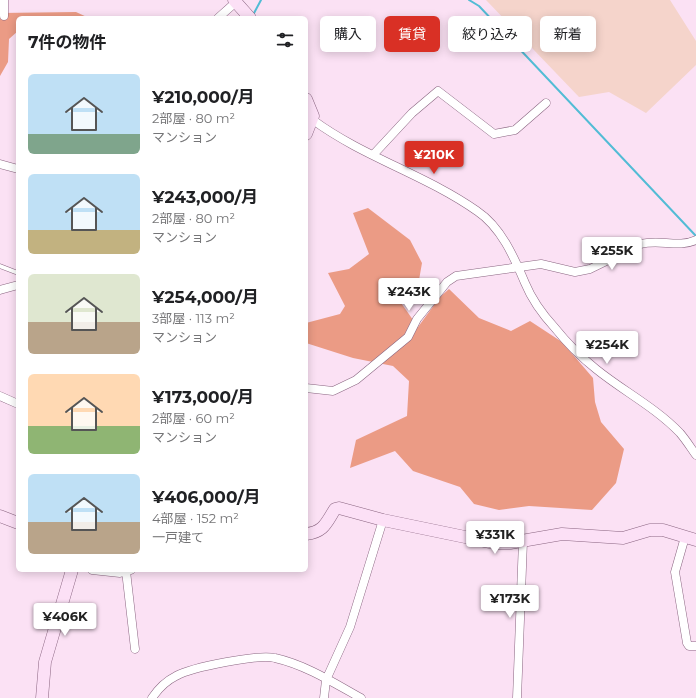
<!DOCTYPE html>
<html lang="ja">
<head>
<meta charset="utf-8">
<style>
	:root { --surface:#fff; --page:#f6f6f6; --text:#202124; --muted:#757577; --accent:#d93025 }
	body { margin:0; font-family:Montserrat,"Noto Sans JP",sans-serif; background:var(--page); color:var(--text); height:100vh; display:flex; flex-direction:column; font-size:15px; white-space:nowrap }
	* { box-sizing:border-box; margin:0 }
	p { font-size:13px; color:var(--muted) }
	.icon { flex:none; width:22px; height:22px; fill:none; stroke:currentColor; stroke-width:2; stroke-linecap:round; stroke-linejoin:round }
	.map { position:relative; flex:1; overflow:hidden }
	.side { position:absolute; left:16px; top:16px; width:292px; height:556px; display:flex; flex-direction:column; background:var(--surface); border-radius:6px; box-shadow:0 2px 10px #0003 }
	.side>* { flex:none }
	.hud { position:absolute; left:320px; top:16px; width:316px; height:36px; display:flex; gap:8px }
	.price { position:absolute; translate:-50% -34px; padding:0 9px; border-radius:4px; background:#fff; color:#222; font-size:13px; line-height:26px; filter:drop-shadow(0 1px 2px #0008) }
	.price::after { content:''; position:absolute; left:50%; top:24px; width:12px; height:9px; margin-left:-6px; background:inherit; clip-path:polygon(0 0,100% 0,50% 100%) }
	.price.active { background:var(--accent); color:#fff }
	ul { padding:0; list-style:none }
	li { display:flex; align-items:center; gap:12px; height:100px; padding:0 12px }
	li span { display:grid; place-items:center; flex:none; width:112px; height:80px; border-radius:6px; color:#555 }
	li>.icon { margin-inline-start:auto }
	span .icon { width:48px; height:48px; fill:#fffc; stroke-width:1 }
	li b { font-size:17px }
	h2 { display:flex; justify-content:space-between; align-items:center; height:48px; padding:0 12px; font-size:17px }
	.chip { padding:0 14px; border-radius:6px; background:var(--surface); box-shadow:0 2px 10px #0003; font-size:14px; line-height:36px }
	.chip.active { background:var(--accent); color:#fff }
	.map>svg:first-child { display:block }
	.green { fill:#f5d4cb }
	.forest { fill:#eb9b85 }
	.lines { fill:none; stroke-linecap:round; stroke-linejoin:round }
	.stream { stroke:#52bcd5; stroke-width:2 }
	.lane-casing { stroke:#8a6581; stroke-width:5 }
	.street-casing { stroke:#8a6581; stroke-width:9 }
	.secondary-casing { stroke:#8a6581; stroke-width:13 }
	.lane { stroke:#fff; stroke-width:4 }
	.street { stroke:#fff; stroke-width:8 }
	.secondary { stroke:#fce0f6; stroke-width:12 }
</style>
</head>
<body>
<div class="map">
<svg width="696" height="698" viewBox="0 0 696 698">
	<rect width="100%" height="100%" fill="#fbe1f4"/>
	<!-- green -->
	<path class="green" d="M 486,0 L 670,0 L 696,41 L 696,65 L 646,113 L 609,92 L 579,97 Z"/>
	<!-- forest -->
	<path class="forest" d="M 76,12 L 89,18 L 18,18 L 18,31 L 9,39 L 8,62 L 0,76 L 0,13 Z
		M 368,208 L 410,240 L 422,263 L 419,280 L 399,300 L 418,327 L 440,297 L 449,289 L 479,318 L 511,331 L 530,321 L 562,342 L 593,378 L 595,402 L 601,422 L 624,449 L 616,483 L 592,510 L 529,506 L 499,510 L 474,504 L 460,487 L 413,471 L 395,451 L 350,468 L 356,440 L 407,416 L 409,381 L 393,366 L 353,358 L 306,343 L 306,323 L 340,314 L 345,306 L 328,273 L 349,269 L 369,254 L 353,213 Z"/>
	<g class="lines">
		<!-- stream -->
		<path class="stream" d="M 469,0 L 479,6 L 696,236
			M 253,15 L 261,0"/>
		<defs>
			<path id="lane" d="M 0,266 L 18,273"/>
			<path id="street" d="M 4,0 L 4,16
				M 218,18 L 236,2
				M 313,120 C 363,157 426,175 477,211 C 501,227 514,257 525,283 C 532,300 543,315 555,328 C 567,343 581,357 596,369 C 623,391 655,407 680,433 C 686,440 691,448 696,455
				M 373,155 L 412,113 L 438,91 L 494,134 L 515,130 L 546,103
				M 0,164 L 18,169
				M 0,290 L 18,285
				M 306,388 L 333,391 L 356,380 L 408,337 L 417,319 L 447,282 L 456,276 L 541,264 L 575,272 L 590,269 L 641,244 C 659,239 679,248 696,240
				M 0,396 L 18,404
				M 685,537 L 675,572 L 687,643 L 689,646 L 696,646
				M 92,570 L 120,573 L 131,570
				M 126,571 L 135,649
				M 152,698 C 158,689 166,681 176,676 C 192,667 259,654 275,658 C 306,665 334,683 361,698
				M 324,698 L 326,680 L 350,627 L 383,520
				M 517,698 L 523,541"/>
			<path id="secondary" d="M 234,0 L 250,18
				M 306,99 L 313,116 L 306,134
				M 0,516 L 18,523
				M 306,534 C 324,532 326,523 335,509 L 339,508 L 383,520 L 494,543 L 510,543 L 562,534 L 623,538 L 650,530 L 663,530 L 696,540
				M 42,698 L 45,662 L 72,570"/>
		</defs>
		<!-- lane casing -->
		<use href="#lane" class="lane-casing"/>
		<!-- street casing -->
		<use href="#street" class="street-casing"/>
		<!-- secondary casing -->
		<use href="#secondary" class="secondary-casing"/>
		<!-- lane -->
		<use href="#lane" class="lane"/>
		<!-- street -->
		<use href="#street" class="street"/>
		<!-- secondary -->
		<use href="#secondary" class="secondary"/>
	</g>
</svg>
<b class="price active" style="left:434px;top:175px">¥210K</b>
<b class="price" style="left:612px;top:271px">¥255K</b>
<b class="price" style="left:409px;top:312px">¥243K</b>
<b class="price" style="left:607px;top:365px">¥254K</b>
<b class="price" style="left:495px;top:555px">¥331K</b>
<b class="price" style="left:510px;top:619px">¥173K</b>
<b class="price" style="left:65px;top:637px">¥406K</b>
<div class="hud">
<a class="chip">購入</a>
<a class="chip active">賃貸</a>
<a class="chip">絞り込み</a>
<a class="chip">新着</a>
</div>
<section class="side">
<h2>7件の物件<svg class="icon" aria-label="filters" viewBox="0 0 24 24"><path d="M4 7h16M4 17h16"/><circle cx="9" cy="7" r="2"/><circle cx="15" cy="17" r="2"/></svg></h2>
<ul>
<li><span style="background:linear-gradient(#bfe0f5 75%,#7fa58c 0)"><svg class="icon" aria-label="home" viewBox="0 0 24 24"><path d="M3 11l9-7 9 7M6 9v11h12V9"/></svg></span><div><b>¥210,000/月</b><p>2部屋 · 80 m²</p><p>マンション</p></div></li>
<li><span style="background:linear-gradient(#bfe0f5 70%,#c2b280 0)"><svg class="icon" aria-label="home" viewBox="0 0 24 24"><path d="M3 11l9-7 9 7M6 9v11h12V9"/></svg></span><div><b>¥243,000/月</b><p>2部屋 · 80 m²</p><p>マンション</p></div></li>
<li><span style="background:linear-gradient(#dfe7d0 60%,#b9a48a 0)"><svg class="icon" aria-label="home" viewBox="0 0 24 24"><path d="M3 11l9-7 9 7M6 9v11h12V9"/></svg></span><div><b>¥254,000/月</b><p>3部屋 · 113 m²</p><p>マンション</p></div></li>
<li><span style="background:linear-gradient(#ffd9b3 65%,#8fb573 0)"><svg class="icon" aria-label="home" viewBox="0 0 24 24"><path d="M3 11l9-7 9 7M6 9v11h12V9"/></svg></span><div><b>¥173,000/月</b><p>2部屋 · 60 m²</p><p>マンション</p></div></li>
<li><span style="background:linear-gradient(#bfe0f5 60%,#b9a48a 0)"><svg class="icon" aria-label="home" viewBox="0 0 24 24"><path d="M3 11l9-7 9 7M6 9v11h12V9"/></svg></span><div><b>¥406,000/月</b><p>4部屋 · 152 m²</p><p>一戸建て</p></div></li>
</ul>
</section>
</div>
</body>
</html>
